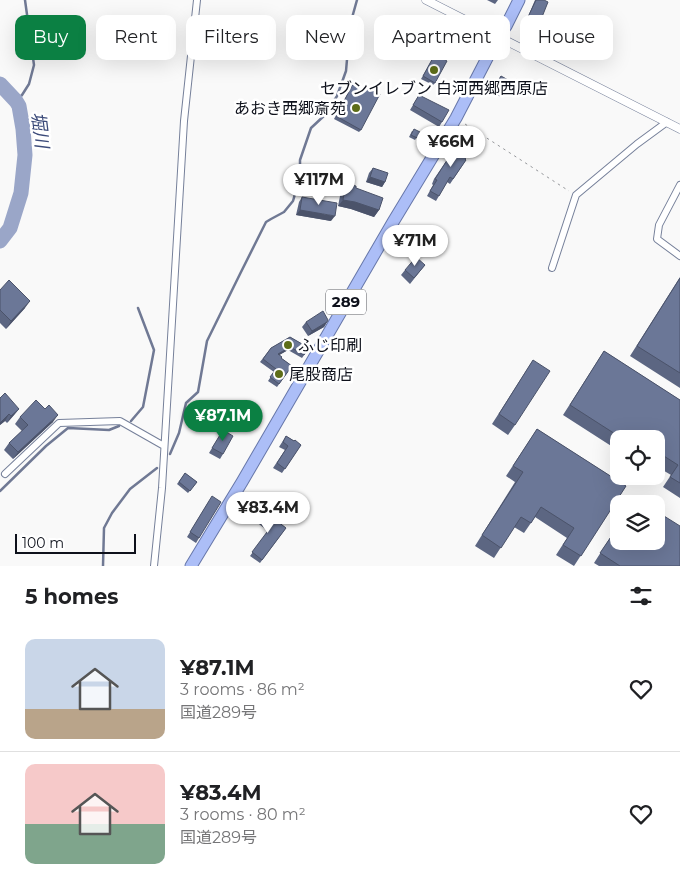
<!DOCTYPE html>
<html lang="en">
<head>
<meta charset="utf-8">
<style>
	:root { --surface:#fff; --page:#f6f6f6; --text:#202124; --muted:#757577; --line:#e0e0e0; --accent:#0b8043 }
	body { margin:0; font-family:Montserrat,"Noto Sans JP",sans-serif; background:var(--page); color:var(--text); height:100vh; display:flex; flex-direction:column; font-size:19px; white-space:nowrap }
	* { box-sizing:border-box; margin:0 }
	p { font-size:16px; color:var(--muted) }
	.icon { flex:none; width:28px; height:28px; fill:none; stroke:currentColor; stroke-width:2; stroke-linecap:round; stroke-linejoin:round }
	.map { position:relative; height:566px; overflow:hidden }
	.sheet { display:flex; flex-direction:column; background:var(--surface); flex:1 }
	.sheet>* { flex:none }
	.banner { position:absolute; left:15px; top:15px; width:650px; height:45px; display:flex; gap:10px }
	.controls { position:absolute; left:610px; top:430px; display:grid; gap:10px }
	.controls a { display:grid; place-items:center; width:55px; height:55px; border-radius:10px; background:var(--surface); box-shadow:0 5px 20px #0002; font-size:25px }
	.scale { position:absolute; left:15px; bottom:12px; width:121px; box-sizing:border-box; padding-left:5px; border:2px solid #0e111b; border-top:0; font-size:14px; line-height:18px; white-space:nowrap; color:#0e111b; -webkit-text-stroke:4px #fff; paint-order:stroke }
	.price { position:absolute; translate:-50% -42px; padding:0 11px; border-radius:18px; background:#fff; color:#222; font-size:16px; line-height:32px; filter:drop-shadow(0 1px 2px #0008) }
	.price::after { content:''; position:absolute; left:50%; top:30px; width:15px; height:11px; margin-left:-8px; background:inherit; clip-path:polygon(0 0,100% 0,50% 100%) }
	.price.active { background:var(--accent); color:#fff }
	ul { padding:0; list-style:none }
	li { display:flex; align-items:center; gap:15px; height:125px; padding:0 25px }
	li+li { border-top:1px solid var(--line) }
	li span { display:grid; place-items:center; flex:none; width:140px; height:100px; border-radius:10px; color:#555 }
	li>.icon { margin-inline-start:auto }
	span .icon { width:60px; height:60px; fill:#fffc; stroke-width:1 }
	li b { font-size:21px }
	h2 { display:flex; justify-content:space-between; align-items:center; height:60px; padding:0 25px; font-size:21px }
	.pill { padding:0 18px; border-radius:10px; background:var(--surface); box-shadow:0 5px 20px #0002; font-size:18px; line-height:45px }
	.pill.active { background:var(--accent); color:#fff }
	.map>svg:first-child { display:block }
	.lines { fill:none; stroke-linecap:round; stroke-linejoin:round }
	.stream { stroke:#707994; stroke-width:2.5 }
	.river { stroke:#9aa6c8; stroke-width:15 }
	.minor-casing { stroke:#76809a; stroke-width:8 }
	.tertiary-casing { stroke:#76809a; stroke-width:9 }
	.trunk-casing { stroke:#6777a9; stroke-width:13 }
	.path { stroke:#95979b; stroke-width:1; stroke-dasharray:2.5 4; stroke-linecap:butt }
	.minor { stroke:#fff; stroke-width:6 }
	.tertiary { stroke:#fff; stroke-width:8 }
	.trunk { stroke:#acbef7; stroke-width:11 }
	.wall { fill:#5c6682 }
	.shaded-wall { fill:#4b536a }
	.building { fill:#6b7797; stroke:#4b536a }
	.poi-dot { fill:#5d6d18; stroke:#fff; stroke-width:2 }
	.labels { text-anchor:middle; stroke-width:5; stroke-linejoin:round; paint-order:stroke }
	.shield { fill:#fff; stroke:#56585f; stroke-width:1 }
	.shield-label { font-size:15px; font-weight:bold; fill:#0e111b }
	.poi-label { font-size:16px; fill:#0e111b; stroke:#fff; text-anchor:start }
	.water-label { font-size:18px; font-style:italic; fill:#3c4b7a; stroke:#fff }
</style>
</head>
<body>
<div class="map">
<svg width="680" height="566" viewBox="0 0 680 566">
	<rect width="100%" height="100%" fill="#f9f9f9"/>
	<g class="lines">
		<!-- stream -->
		<path class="stream" d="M 16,101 L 22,95 L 29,84 L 34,65 L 25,0
			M 131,421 L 143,407 L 154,350 L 138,308
			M 170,454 L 179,433 L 186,403 L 198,392 L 207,341 L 240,274 L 266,222 L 271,219 L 284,212 L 293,201 L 300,177 L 300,160 L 311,128 L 326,114 L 337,96 L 346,71 L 350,25 L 357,0
			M 0,491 L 46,446 L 68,428 L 109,430 L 119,426
			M 103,566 L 104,528 L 112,513 L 130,489 L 157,468"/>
		<!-- river -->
		<path class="river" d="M 0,84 L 16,101 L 19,106 L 23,129 L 25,155 L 21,193 L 10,228 L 0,241"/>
		<defs>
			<path id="minor" d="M 680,185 L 659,225 L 657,239 L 680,256
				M 552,268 L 576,195 L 637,144 L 667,122
				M 5,474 L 59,423 L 120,421 L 164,446
				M 154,566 L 162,488 L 184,121 L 197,0"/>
			<path id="tertiary" d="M 426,0 L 680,129"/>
			<path id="trunk" d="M 191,566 L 242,482 L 393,222 L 456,118 L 498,37 L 506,26 L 519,0"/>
		</defs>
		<!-- minor casing -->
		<use href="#minor" class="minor-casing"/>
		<!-- tertiary casing -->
		<use href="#tertiary" class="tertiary-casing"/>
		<!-- trunk casing -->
		<use href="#trunk" class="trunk-casing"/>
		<!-- path -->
		<path class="path" d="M 465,124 L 569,191"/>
		<!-- minor -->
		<use href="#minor" class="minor"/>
		<!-- tertiary -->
		<use href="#tertiary" class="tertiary"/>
		<!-- trunk -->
		<use href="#trunk" class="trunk"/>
	</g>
	<!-- wall -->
	<path class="wall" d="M 487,0 L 498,0 L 495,4 Z
		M 535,0 L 544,0 L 540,22 L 538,24 L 527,19 Z
		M 434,57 L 435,83 L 433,85 L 421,79 Z
		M 501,76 L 504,92 L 501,97 L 495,94 L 498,88 L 494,86 Z
		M 353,84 L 366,91 L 368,88 L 361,130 L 359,132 L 334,119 Z
		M 419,95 L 442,122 L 439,127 L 410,110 Z
		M 412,131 L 420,132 L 415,140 L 409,137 Z
		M 453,151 L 466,160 L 450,184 L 447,182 L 436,201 L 427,196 L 433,185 L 432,184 L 434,179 Z
		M 373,168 L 385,182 L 382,187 L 366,182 L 369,173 Z
		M 345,184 L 356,188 L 379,210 L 374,217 L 351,209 L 338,206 L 341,191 Z
		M 302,197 L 331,221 L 296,215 L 299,202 Z
		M 425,265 L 410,284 L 401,275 L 405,270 Z
		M 680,277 L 680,388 L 630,356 Z
		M 0,290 L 25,308 L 6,329 L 0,323 Z
		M 306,322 L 327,322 L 324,327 L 308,336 L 302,327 Z
		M 290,337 L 309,348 L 302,358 L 288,350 L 279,355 L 281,358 L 292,366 L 277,387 L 268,381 L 274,372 L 260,362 L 271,348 Z
		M 604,351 L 680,400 L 680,498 L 663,487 L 671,475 L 656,466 L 656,439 L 619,439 L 619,451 L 563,415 Z
		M 533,360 L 515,425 L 508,435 L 492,424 Z
		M 0,398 L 19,409 L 14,415 L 7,423 L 5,421 L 0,425 Z
		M 20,417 L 53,422 L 13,459 L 4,450 L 9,443 L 22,431 L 15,424 Z
		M 537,429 L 626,486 L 574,566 L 556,555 L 567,538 L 535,517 L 524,533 L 514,527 L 494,558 L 475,546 L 515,482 L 506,476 Z
		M 223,430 L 223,454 L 220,459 L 209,453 Z
		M 286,436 L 301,445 L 282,473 L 273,468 L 285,450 L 279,447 Z
		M 185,473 L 197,482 L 188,493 L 177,484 Z
		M 209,501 L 199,538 L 196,543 L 187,537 Z
		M 265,508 L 272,517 L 286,528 L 260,563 L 250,556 L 268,531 L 255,521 Z
		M 619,524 L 619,541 L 680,566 L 599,566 L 594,563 Z"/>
	<!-- shaded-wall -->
	<path class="shaded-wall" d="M 370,177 L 385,182 L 382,187 L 366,182 Z
		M 343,200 L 355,202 L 379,210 L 374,217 L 351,209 L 338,206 Z
		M 300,210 L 335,216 L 331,221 L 296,215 Z
		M 30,301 L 25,308 L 6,329 L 11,321 Z
		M 327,322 L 324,327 L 308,336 L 312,331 Z
		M 290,347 L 288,350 L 276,357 L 278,354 Z
		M 19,409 L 14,415 L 7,423 L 11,416 Z
		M 9,414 L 5,421 L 0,425 L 0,423 Z
		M 58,415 L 53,422 L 13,459 L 18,452 Z"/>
	<!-- building -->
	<path class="building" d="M 536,0 L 544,0 L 548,2 L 540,22 L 528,17 Z
		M 435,54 L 447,61 L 435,83 L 423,76 Z
		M 501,76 L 510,81 L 504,92 L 498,89 L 501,83 L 498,81 Z
		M 353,84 L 366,91 L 368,88 L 380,94 L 361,130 L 336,116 Z
		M 419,95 L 449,110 L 442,122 L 413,105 Z
		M 414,129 L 420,132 L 417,138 L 411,135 Z
		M 461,143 L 471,150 L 465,159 L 466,160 L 453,179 L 450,177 L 439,196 L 430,191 L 437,180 L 435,179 L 453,151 L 455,152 Z
		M 373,168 L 388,173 L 385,182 L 370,177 Z
		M 345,184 L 356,186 L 356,188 L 383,198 L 379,210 L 355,202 L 343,200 Z
		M 302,197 L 337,203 L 335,216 L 300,210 Z
		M 416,257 L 425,265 L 414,278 L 405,270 Z
		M 680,278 L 680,373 L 637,346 Z
		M 9,280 L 30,301 L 11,321 L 0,310 L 0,290 Z
		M 323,311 L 328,320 L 327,322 L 312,331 L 306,322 Z
		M 290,337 L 309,348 L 304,355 L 290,347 L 278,354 L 282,357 L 281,358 L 292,366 L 279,384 L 270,377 L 276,369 L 263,359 L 271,348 Z
		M 604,351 L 680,400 L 680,483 L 670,477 L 678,465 L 656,451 L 656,439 L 623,439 L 570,405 Z
		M 533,360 L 550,371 L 515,425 L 499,414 Z
		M 5,393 L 19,409 L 11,416 L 9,414 L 0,423 L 0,398 Z
		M 36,400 L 45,409 L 49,405 L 58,415 L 18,452 L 9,443 L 28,425 L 20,417 Z
		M 537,429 L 626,486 L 581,556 L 563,545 L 574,528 L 541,507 L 531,523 L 521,517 L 501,548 L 482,535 L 523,472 L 513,466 Z
		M 223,430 L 233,436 L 223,454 L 212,448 Z
		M 286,436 L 294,441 L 295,440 L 301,445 L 285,469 L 277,463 L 288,446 L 283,442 Z
		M 185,473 L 197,482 L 190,491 L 179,482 Z
		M 212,496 L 221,502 L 199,538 L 190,532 Z
		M 636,498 L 645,504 L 632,504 Z
		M 265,508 L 274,515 L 272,517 L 286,528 L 262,560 L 252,552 L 270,528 L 257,518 Z
		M 656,511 L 680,526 L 680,566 L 620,566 L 600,553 L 619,525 L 619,541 L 656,541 Z"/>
	<!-- markers -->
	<g class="poi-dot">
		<circle cx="434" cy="70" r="5"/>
		<circle cx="356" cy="108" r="5"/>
		<circle cx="288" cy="345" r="5"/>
		<circle cx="279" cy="374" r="5"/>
	</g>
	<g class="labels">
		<!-- shield labels -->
		<rect class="shield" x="326" y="289.5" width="40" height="25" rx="4"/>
		<g class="shield-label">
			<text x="346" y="307">289</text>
		</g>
		<!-- poi labels -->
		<g class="poi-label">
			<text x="434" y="94" text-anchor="middle">セブンイレブン 白河西郷西原店</text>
			<text x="346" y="114" text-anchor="end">あおき西郷斎苑</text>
			<text x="298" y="351">ふじ印刷</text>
			<text x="289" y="380">尾股商店</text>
		</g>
		<!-- water labels -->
		<g class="water-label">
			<text transform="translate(40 130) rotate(83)" y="6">堀川</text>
		</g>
	</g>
</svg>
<div class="controls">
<a><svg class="icon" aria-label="locate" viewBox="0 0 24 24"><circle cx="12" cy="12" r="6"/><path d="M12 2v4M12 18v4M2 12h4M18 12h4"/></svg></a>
<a><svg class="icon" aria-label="layers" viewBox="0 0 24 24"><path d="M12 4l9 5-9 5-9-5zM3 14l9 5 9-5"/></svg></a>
</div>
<div class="scale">100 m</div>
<b class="price" style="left:451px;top:168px">¥66M</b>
<b class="price" style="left:319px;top:206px">¥117M</b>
<b class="price" style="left:415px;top:267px">¥71M</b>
<b class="price active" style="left:223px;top:442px">¥87.1M</b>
<b class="price" style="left:268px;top:534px">¥83.4M</b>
<div class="banner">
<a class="pill active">Buy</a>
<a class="pill">Rent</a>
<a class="pill">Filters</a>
<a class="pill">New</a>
<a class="pill">Apartment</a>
<a class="pill">House</a>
</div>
</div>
<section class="sheet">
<h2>5 homes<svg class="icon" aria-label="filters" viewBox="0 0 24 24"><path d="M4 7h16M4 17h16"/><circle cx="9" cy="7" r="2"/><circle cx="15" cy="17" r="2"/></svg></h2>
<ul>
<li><span style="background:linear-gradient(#c9d6e8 70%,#b9a48a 0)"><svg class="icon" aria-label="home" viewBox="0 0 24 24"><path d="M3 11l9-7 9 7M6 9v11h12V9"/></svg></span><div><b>¥87.1M</b><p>3 rooms · 86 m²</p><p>国道289号</p></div><svg class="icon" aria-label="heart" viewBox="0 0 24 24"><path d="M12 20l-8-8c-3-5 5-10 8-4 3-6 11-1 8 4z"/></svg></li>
<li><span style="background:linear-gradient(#f6c9c9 60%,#7fa58c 0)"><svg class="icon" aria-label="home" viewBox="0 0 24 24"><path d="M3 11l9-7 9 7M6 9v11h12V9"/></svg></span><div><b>¥83.4M</b><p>3 rooms · 80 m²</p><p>国道289号</p></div><svg class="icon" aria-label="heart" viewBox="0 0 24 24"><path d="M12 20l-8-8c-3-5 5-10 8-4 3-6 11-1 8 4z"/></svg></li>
</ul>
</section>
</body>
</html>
